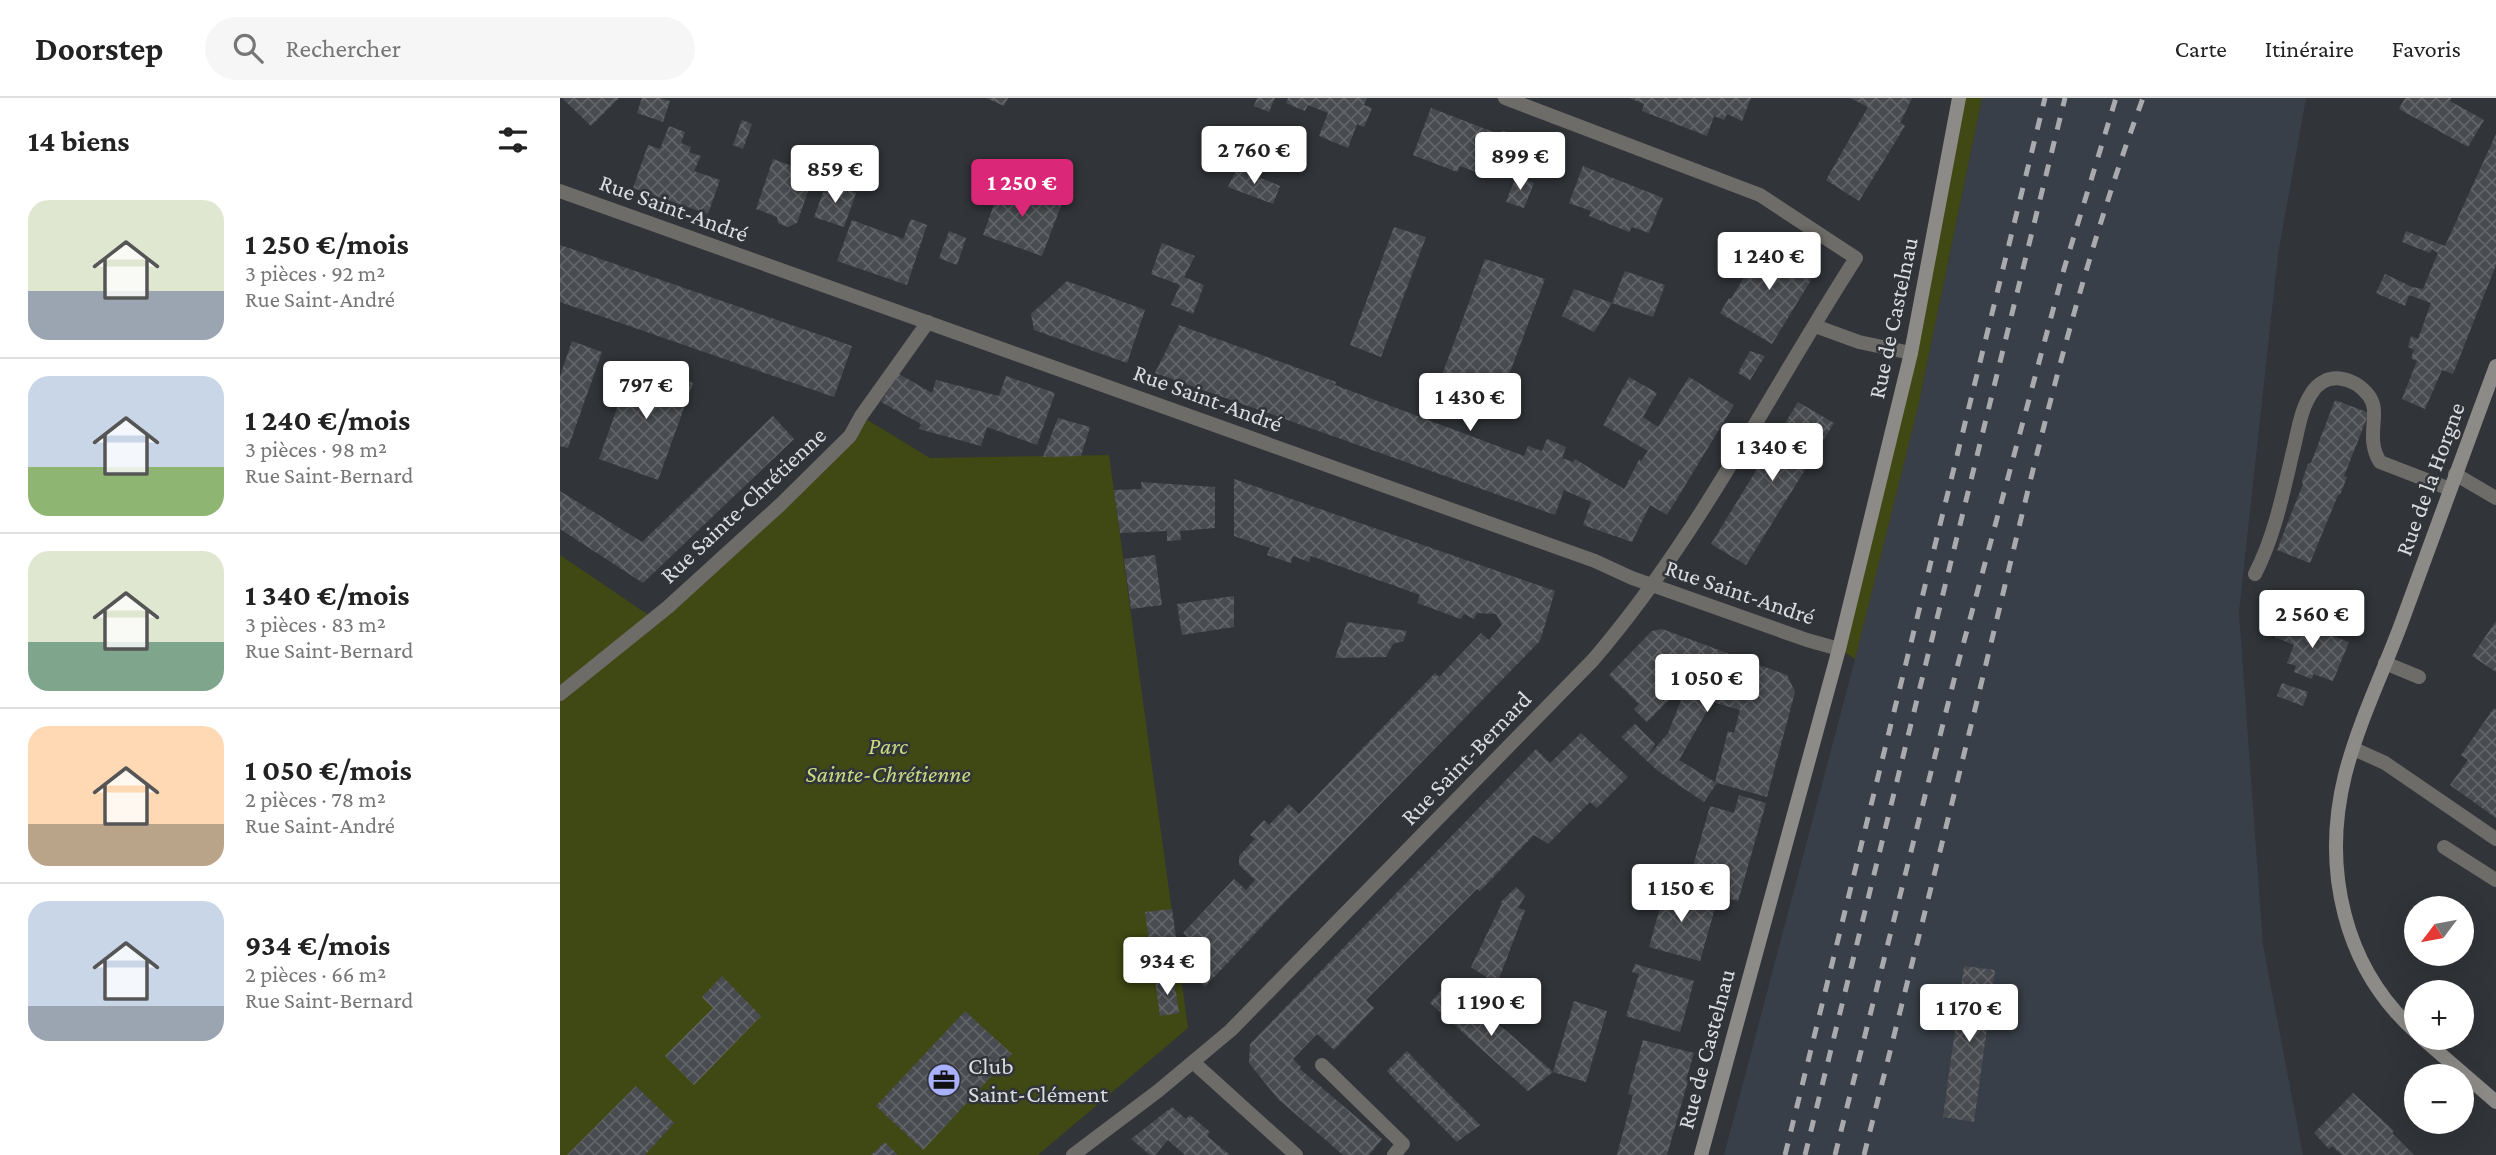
<!DOCTYPE html>
<html lang="fr">
<head>
<meta charset="utf-8">
<style>
	:root { --surface:#fff; --page:#f6f6f6; --text:#222; --muted:#767676; --line:#e0e0e0; --accent:#db2777 }
	body { margin:0; font-family:"Crimson Pro",serif; background:var(--page); color:var(--text); height:100vh; display:flex; flex-direction:column; font-size:26px; white-space:nowrap }
	* { box-sizing:border-box; margin:0 }
	p { font-size:23px; color:var(--muted) }
	.icon { flex:none; width:38px; height:38px; fill:none; stroke:currentColor; stroke-width:2; stroke-linecap:round; stroke-linejoin:round }
	.map { position:relative; flex:1; overflow:hidden }
	.details { display:flex; flex-direction:column; background:var(--surface); width:560px }
	.details>* { flex:none }
	.needle { width:46px; rotate:238deg }
	.fabs { position:absolute; left:1844px; top:798px; display:grid; gap:14px }
	.fabs a { display:grid; place-items:center; width:70px; height:70px; border-radius:50%; background:var(--surface); box-shadow:0 7px 28px #0002; font-size:35px }
	.price { position:absolute; translate:-50% -60px; padding:0 16px; border-radius:7px; background:#fff; color:#222; font-size:23px; line-height:46px; filter:drop-shadow(0 2px 4px #0008) }
	.price::after { content:''; position:absolute; left:50%; top:42px; width:21px; height:16px; margin-left:-10px; background:inherit; clip-path:polygon(0 0,100% 0,50% 100%) }
	.price.on { background:var(--accent); color:#fff }
	ul { padding:0; list-style:none }
	li { display:flex; align-items:center; gap:21px; height:175px; padding:0 28px }
	li+li { border-top:2px solid var(--line) }
	li span { display:grid; place-items:center; flex:none; width:196px; height:140px; border-radius:21px; color:#555 }
	li>.icon { margin-inline-start:auto }
	span .icon { width:84px; height:84px; fill:#fffc; stroke-width:1 }
	li b { font-size:30px }
	h2 { display:flex; justify-content:space-between; align-items:center; height:84px; padding:0 28px; font-size:30px }
	header { display:flex; align-items:center; gap:42px; box-sizing:border-box; height:98px; padding:0 35px; background:var(--surface); border-bottom:2px solid var(--line) }
	header strong { font-size:33px }
	nav { display:flex; gap:38px; margin-inline-start:auto; font-size:24px }
	.search { width:490px; height:63px; background:var(--page); display:flex; align-items:center; gap:18px; box-sizing:border-box; padding:0 24px; border-radius:38px; color:var(--muted); font-size:26px }
	main { display:flex; flex:1; min-height:0 }
	.map>svg:first-child { display:block }
	.built { fill:#383f48 }
	.green { fill:#404813 }
	.building { fill:url(#building-cross-hatch); fill-rule:evenodd }
	.lines { fill:none; stroke-linecap:round; stroke-linejoin:round }
	.lane { stroke:#6d6c69; stroke-width:14 }
	.street { stroke:#6d6c69; stroke-width:14 }
	.secondary { stroke:#8d8b87; stroke-width:14 }
	.rail { stroke:#a8aaae; stroke-width:5; stroke-dasharray:12 12; stroke-linecap:butt }
	.labels { text-anchor:middle; stroke-width:5; stroke-linejoin:round; paint-order:stroke }
	.street-label { font-size:24px; fill:#dadcdf; stroke:#313438 }
	.park-label { font-size:24px; font-style:italic; fill:#cada82; stroke:#313438 }
	.poi-label { font-size:24px; fill:#dadcdf; stroke:#313438; text-anchor:start }
</style>
</head>
<body>
<header>
<strong>Doorstep</strong>
<div class="search"><svg class="icon" aria-label="search" viewBox="0 0 24 24"><circle cx="10" cy="10" r="6"/><path d="M15 15l6 6"/></svg>Rechercher</div>
<nav><a>Carte</a><a>Itinéraire</a><a>Favoris</a></nav>
</header>
<main>
<section class="details">
<h2>14 biens<svg class="icon" aria-label="filters" viewBox="0 0 24 24"><path d="M4 7h16M4 17h16"/><circle cx="9" cy="7" r="2"/><circle cx="15" cy="17" r="2"/></svg></h2>
<ul>
<li><span style="background:linear-gradient(#dfe7d0 65%,#9aa5b1 0)"><svg class="icon" aria-label="home" viewBox="0 0 24 24"><path d="M3 11l9-7 9 7M6 9v11h12V9"/></svg></span><div><b>1 250 €/mois</b><p>3 pièces · 92 m²</p><p>Rue Saint-André</p></div></li>
<li><span style="background:linear-gradient(#c9d6e8 65%,#8fb573 0)"><svg class="icon" aria-label="home" viewBox="0 0 24 24"><path d="M3 11l9-7 9 7M6 9v11h12V9"/></svg></span><div><b>1 240 €/mois</b><p>3 pièces · 98 m²</p><p>Rue Saint-Bernard</p></div></li>
<li><span style="background:linear-gradient(#dfe7d0 65%,#7fa58c 0)"><svg class="icon" aria-label="home" viewBox="0 0 24 24"><path d="M3 11l9-7 9 7M6 9v11h12V9"/></svg></span><div><b>1 340 €/mois</b><p>3 pièces · 83 m²</p><p>Rue Saint-Bernard</p></div></li>
<li><span style="background:linear-gradient(#ffd9b3 70%,#b9a48a 0)"><svg class="icon" aria-label="home" viewBox="0 0 24 24"><path d="M3 11l9-7 9 7M6 9v11h12V9"/></svg></span><div><b>1 050 €/mois</b><p>2 pièces · 78 m²</p><p>Rue Saint-André</p></div></li>
<li><span style="background:linear-gradient(#c9d6e8 75%,#9aa5b1 0)"><svg class="icon" aria-label="home" viewBox="0 0 24 24"><path d="M3 11l9-7 9 7M6 9v11h12V9"/></svg></span><div><b>934 €/mois</b><p>2 pièces · 66 m²</p><p>Rue Saint-Bernard</p></div></li>
</ul>
</section>
<div class="map">
<svg width="1936" height="1057" viewBox="0 0 1936 1057">
	<defs>
		<pattern id="building-cross-hatch" width="8" height="8" patternUnits="userSpaceOnUse" patternTransform="scale(1.75)"><rect width="8" height="8" fill="#484b4f"/><path d="M0 0l8 8M0 8l8-8" fill="none" stroke="#626468"/></pattern>
	</defs>
	<rect width="100%" height="100%" fill="#313438"/>
	<!-- built -->
	<path class="built" d="M 1422,0 L 1746,0 L 1718,157 L 1679,514 L 1703,847 L 1743,1057 L 1164,1057 L 1295,561 L 1358,309 Z"/>
	<!-- green -->
	<path class="green" d="M 1399,0 L 1422,0 L 1358,309 L 1295,561 L 1279,551 Z
		M 301,318 L 370,360 L 549,357 L 628,930 L 478,1057 L 83,1057 L 114,1025 L 76,988 L 7,1057 L 0,1057 L 0,457 L 93,520 L 108,509 Z"/>
	<!-- building -->
	<path class="building" d="M 2,0 L 59,0 L 31,28 Z
		M 82,0 L 100,0 L 110,3 L 103,24 L 77,15 Z
		M 426,0 L 448,0 L 444,8 Z
		M 697,0 L 715,0 L 709,14 L 694,8 Z
		M 728,0 L 807,0 L 804,7 L 812,10 L 804,29 L 797,26 L 788,50 L 759,38 L 768,15 L 748,7 L 745,13 L 726,5 Z
		M 1069,0 L 1191,0 L 1182,23 L 1167,16 L 1164,22 L 1154,18 L 1147,38 L 1082,13 L 1084,6 Z
		M 1290,0 L 1352,0 L 1340,25 L 1345,28 L 1299,103 L 1266,82 L 1308,9 Z
		M 1845,0 L 1891,0 L 1890,3 L 1924,22 L 1908,49 L 1839,11 Z
		M 871,10 L 936,35 L 944,33 L 949,35 L 953,39 L 952,42 L 956,43 L 942,79 L 926,73 L 924,77 L 900,68 L 897,74 L 853,57 Z
		M 182,22 L 192,26 L 183,51 L 173,47 Z
		M 109,28 L 125,34 L 121,45 L 131,49 L 129,54 L 141,58 L 134,73 L 160,82 L 148,116 L 73,90 L 88,47 L 100,51 Z
		M 1936,36 L 1936,167 L 1893,276 L 1882,272 L 1865,311 L 1842,301 L 1857,263 L 1851,260 L 1854,252 L 1848,249 L 1851,238 L 1858,241 L 1871,205 L 1849,197 L 1845,208 L 1816,195 L 1825,176 L 1852,189 L 1863,191 L 1878,155 L 1872,151 L 1870,155 L 1842,144 L 1846,133 L 1885,148 Z
		M 213,61 L 254,76 L 237,125 L 228,129 L 218,125 L 217,119 L 196,111 Z
		M 1023,68 L 1103,100 L 1089,135 L 1072,129 L 1069,134 L 1029,118 L 1031,113 L 1009,105 Z
		M 677,70 L 720,88 L 713,106 L 668,89 Z
		M 956,78 L 974,85 L 964,110 L 946,104 Z
		M 267,84 L 296,95 L 284,129 L 254,119 Z
		M 442,84 L 502,105 L 482,158 L 423,137 Z
		M 351,121 L 367,127 L 347,187 L 277,163 L 292,122 L 343,141 Z
		M 834,129 L 866,139 L 821,259 L 790,247 Z
		M 389,133 L 406,140 L 397,167 L 379,160 Z
		M 1207,141 L 1257,172 L 1212,246 L 1160,215 L 1169,200 L 1171,201 Z
		M 602,145 L 635,158 L 624,179 L 644,187 L 633,216 L 611,207 L 620,187 L 591,176 Z
		M 0,147 L 292,248 L 274,299 L 0,204 Z
		M 925,161 L 985,181 L 941,298 L 882,277 Z
		M 1065,173 L 1105,187 L 1093,219 L 1052,205 Z
		M 507,183 L 585,212 L 567,265 L 474,232 L 471,216 Z
		M 1014,191 L 1052,205 L 1034,234 L 1002,218 Z
		M 619,227 L 776,284 L 775,287 L 964,358 L 968,348 L 982,353 L 987,341 L 1006,349 L 1002,360 L 1013,364 L 1015,361 L 1064,391 L 1079,362 L 1081,363 L 1088,353 L 1043,327 L 1069,279 L 1097,295 L 1083,319 L 1098,329 L 1129,279 L 1174,307 L 1107,417 L 1090,407 L 1072,444 L 1023,427 L 1031,404 L 1004,392 L 995,417 L 595,275 Z
		M 12,243 L 42,254 L 8,350 L 0,348 L 0,278 Z
		M 1190,253 L 1205,258 L 1190,282 L 1178,275 Z
		M 73,265 L 133,285 L 98,382 L 39,361 Z
		M 339,276 L 372,295 L 376,282 L 439,298 L 446,278 L 495,295 L 477,347 L 427,329 L 421,348 L 359,331 L 361,326 L 321,304 Z
		M 1775,302 L 1809,315 L 1784,378 L 1787,379 L 1780,397 L 1778,397 L 1750,465 L 1717,452 L 1743,386 L 1742,383 L 1748,366 L 1751,365 Z
		M 1238,304 L 1274,325 L 1186,467 L 1151,446 Z
		M 213,318 L 234,341 L 83,485 L 0,431 L 0,393 L 82,444 Z
		M 498,320 L 530,329 L 521,358 L 483,359 Z
		M 674,381 L 995,493 L 980,543 L 721,808 L 645,889 L 629,875 L 646,857 L 623,835 L 674,781 L 686,792 L 695,782 L 679,767 L 679,758 L 695,741 L 690,737 L 704,722 L 709,727 L 729,706 L 739,716 L 875,575 L 879,579 L 921,535 L 929,542 L 942,527 L 936,516 L 917,515 L 914,521 L 904,516 L 901,521 L 857,505 L 860,497 L 751,458 L 749,464 L 733,458 L 731,465 L 707,457 L 710,450 L 674,438 Z
		M 581,384 L 655,389 L 655,430 L 620,433 L 621,442 L 607,443 L 607,433 L 560,435 L 554,392 L 582,391 Z
		M 595,457 L 602,507 L 571,511 L 564,461 Z
		M 674,498 L 674,529 L 622,537 L 617,506 Z
		M 1723,519 L 1789,544 L 1773,583 L 1753,576 L 1752,581 L 1734,574 L 1736,568 L 1727,565 L 1734,547 L 1715,539 Z
		M 1936,523 L 1936,574 L 1912,558 Z
		M 787,524 L 847,533 L 843,543 L 833,546 L 826,559 L 775,560 Z
		M 1102,531 L 1227,577 L 1235,594 L 1207,699 L 1157,685 L 1144,704 L 1098,673 L 1061,639 L 1075,626 L 1095,646 L 1086,661 L 1108,635 L 1124,595 L 1119,592 L 1087,624 L 1074,611 L 1079,606 L 1049,577 L 1092,533 ZM 1152,604 L 1180,612 L 1174,635 L 1168,633 L 1155,684 L 1119,662 Z
		M 1722,585 L 1748,594 L 1743,608 L 1717,598 Z
		M 1934,610 L 1936,612 L 1936,720 L 1890,687 L 1908,662 L 1901,657 Z
		M 1021,635 L 1068,679 L 1037,710 L 1030,704 L 988,746 L 974,737 L 920,793 L 917,791 L 806,902 L 814,910 L 774,952 L 757,936 L 733,961 L 741,969 L 740,971 L 822,1041 L 809,1057 L 783,1057 L 718,1001 L 689,965 L 690,946 L 976,651 L 990,665 Z
		M 1179,697 L 1206,705 L 1178,803 L 1127,789 L 1150,708 L 1174,715 Z
		M 1108,782 L 1127,789 L 1124,801 L 1155,810 L 1140,863 L 1089,849 Z
		M 956,789 L 965,798 L 958,810 L 965,812 L 937,886 L 911,869 L 942,805 L 940,805 Z
		M 612,811 L 621,875 L 594,879 L 585,814 Z
		M 1075,866 L 1134,883 L 1120,934 L 1066,918 L 1079,876 L 1072,874 Z
		M 1404,868 L 1435,872 L 1414,1024 L 1383,1019 Z
		M 162,878 L 201,918 L 134,987 L 105,958 L 153,910 L 142,899 Z
		M 614,880 L 619,915 L 600,918 L 595,882 Z
		M 888,884 L 950,936 L 993,974 L 968,993 L 870,905 Z
		M 1014,903 L 1047,913 L 1026,984 L 993,974 Z
		M 405,913 L 452,956 L 363,1052 L 316,1008 Z
		M 1083,942 L 1134,955 L 1126,982 L 1128,983 L 1107,1057 L 1057,1057 L 1073,997 L 1068,996 Z
		M 847,953 L 857,964 L 920,1027 L 897,1044 L 837,984 L 827,973 Z
		M 76,988 L 114,1025 L 85,1057 L 7,1057 Z
		M 1793,995 L 1834,1033 L 1832,1035 L 1854,1057 L 1782,1057 L 1772,1048 L 1769,1051 L 1754,1035 Z
		M 612,1009 L 626,1021 L 630,1017 L 650,1034 L 647,1038 L 670,1057 L 625,1057 L 608,1042 L 595,1057 L 590,1057 L 571,1041 Z
		M 325,1044 L 338,1057 L 311,1057 Z"/>
	<g class="lines">
		<!-- lane -->
		<path class="lane" d="M 1895,376 L 1936,400
			M 1695,476 C 1715,437 1723,395 1733,353 C 1738,334 1740,313 1751,296 C 1765,272 1794,278 1809,298 C 1822,315 1804,339 1820,364 L 1890,391
			M 1825,565 L 1859,579
			M 1794,651 L 1825,665 L 1936,741
			M 1884,749 L 1936,782
			M 762,967 L 843,1046 L 834,1057"/>
		<!-- street -->
		<path class="street" d="M 0,93 L 1035,463 L 1072,480 L 1247,542 L 1279,551
			M 1255,228 L 1299,244 L 1351,255
			M 0,596 L 108,509 L 220,407 L 290,338 L 301,318 L 368,224
			M 633,964 L 736,1057
			M 513,1057 L 598,993 L 671,932 L 1033,562 C 1138,440 1209,295 1296,160 L 1200,97 L 945,0"/>
		<!-- secondary -->
		<path class="secondary" d="M 1857,935 C 1783,870 1762,770 1785,677 C 1799,622 1825,571 1844,518 C 1875,434 1905,351 1936,268
			M 1862,940 L 1936,1004
			M 1141,1057 L 1279,551 L 1351,255 L 1399,0"/>
		<!-- rail -->
		<path class="rail" d="M 1225,1057 L 1485,0
			M 1245,1057 L 1505,0
			M 1275,1057 L 1399,562 L 1504,171 L 1556,0
			M 1304,1057 C 1350,874 1396,691 1440,508 C 1481,337 1522,165 1583,0"/>
	</g>
	<!-- icons -->
	<defs>
		<symbol id="office-disc" viewBox="-11 -11 22 22"><circle r="9.5" fill="#a9b0fc" stroke="#313438"/><path d="M-6-3h4V-5.5h4V-3h4V5H-6ZM-1-4.5V-3h2v-1.5ZM-6 0V1H6V0Z" fill="#111"/></symbol>
	</defs>
	<g fill-rule="evenodd">
		<use href="#office-disc" x="365" y="963" width="38" height="38"/>
	</g>
	<g class="labels">
		<!-- street labels -->
		<g class="street-label">
			<text transform="translate(114 110) rotate(20)" y="8">Rue Saint-André</text>
			<text transform="translate(1333 220) rotate(-78)" y="8">Rue de Castelnau</text>
			<text transform="translate(648 300) rotate(20)" y="8">Rue Saint-André</text>
			<text transform="translate(1870 381) rotate(-70)" y="8">Rue de la Horgne</text>
			<text transform="translate(183 407) rotate(-43)" y="8">Rue Sainte-Chrétienne</text>
			<text transform="translate(1180 494) rotate(19)" y="8">Rue Saint-André</text>
			<text transform="translate(906 660) rotate(-46)" y="8">Rue Saint-Bernard</text>
			<text transform="translate(1146 951) rotate(-75)" y="8">Rue de Castelnau</text>
		</g>
		<!-- park labels -->
		<g class="park-label">
			<text x="328" y="656">Parc<tspan x="328" dy="28">Sainte-Chrétienne</tspan></text>
		</g>
		<!-- poi labels -->
		<g class="poi-label">
			<text x="408" y="976">Club<tspan x="408" dy="28">Saint-Clément</tspan></text>
		</g>
	</g>
</svg>
<div class="fabs">
<a><svg class="needle" viewBox="-14 -14 28 28"><path d="M0-13l5 13h-10z" fill="#e53935"/><path d="M0 13l5-13h-10z" fill="#767676"/></svg></a>
<a>+</a>
<a>−</a>
</div>
<b class="price" style="left:694px;top:88px">2 760 €</b>
<b class="price" style="left:960px;top:94px">899 €</b>
<b class="price" style="left:275px;top:107px">859 €</b>
<b class="price on" style="left:462px;top:121px">1 250 €</b>
<b class="price" style="left:1209px;top:194px">1 240 €</b>
<b class="price" style="left:86px;top:323px">797 €</b>
<b class="price" style="left:910px;top:335px">1 430 €</b>
<b class="price" style="left:1212px;top:385px">1 340 €</b>
<b class="price" style="left:1752px;top:552px">2 560 €</b>
<b class="price" style="left:1147px;top:616px">1 050 €</b>
<b class="price" style="left:1121px;top:826px">1 150 €</b>
<b class="price" style="left:607px;top:899px">934 €</b>
<b class="price" style="left:931px;top:940px">1 190 €</b>
<b class="price" style="left:1409px;top:946px">1 170 €</b>
</div>
</main>
</body>
</html>
